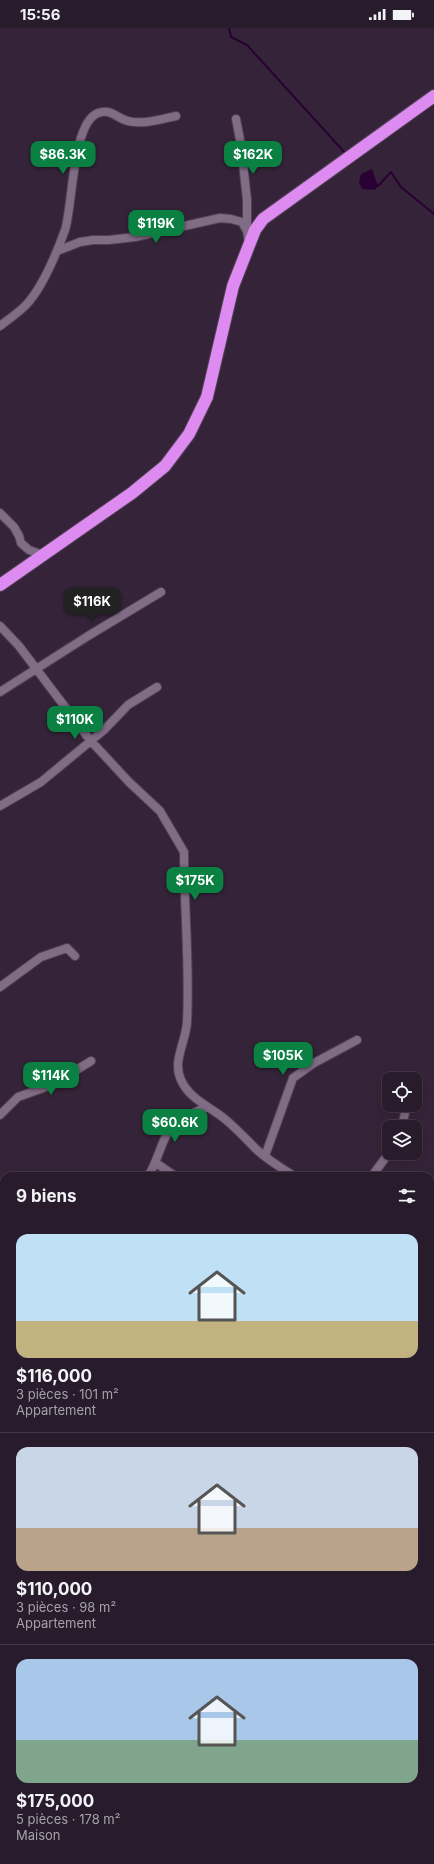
<!DOCTYPE html>
<html lang="fr">
<head>
<meta charset="utf-8">
<style>
	:root { --surface:#281b2b; --page:#302433; --text:#f1f3f6; --muted:#a5a1a9; --line:#443947; --accent:#0b8043 }
	body { margin:0; font-family:Inter,sans-serif; background:var(--page); color:var(--text); height:100vh; display:flex; flex-direction:column; font-size:15px; white-space:nowrap }
	* { box-sizing:border-box; margin:0 }
	p { font-size:13px; color:var(--muted) }
	.icon { flex:none; width:22px; height:22px; fill:none; stroke:currentColor; stroke-width:2; stroke-linecap:round; stroke-linejoin:round }
	.map { position:relative; flex:1; overflow:hidden }
	.drawer { position:absolute; left:0px; top:1144px; width:434px; height:692px; display:flex; flex-direction:column; background:var(--surface); border-radius:12px 12px 0 0; box-shadow:0 2px 10px #0003,0 0 0 1px var(--line) }
	.drawer>* { flex:none }
	.tools { position:absolute; left:382px; top:1044px; display:grid; gap:8px }
	.tools a { display:grid; place-items:center; width:40px; height:40px; border-radius:8px; background:var(--surface); box-shadow:0 2px 10px #0003,0 0 0 1px var(--line); font-size:20px }
	.price { position:absolute; translate:-50% -34px; padding:0 9px; border-radius:8px; background:var(--accent); color:#fff; font-size:13px; line-height:26px; filter:drop-shadow(0 1px 2px #0008) }
	.price::after { content:''; position:absolute; left:50%; top:24px; width:12px; height:9px; margin-left:-6px; background:inherit; clip-path:polygon(0 0,100% 0,50% 100%) }
	.price.active { background:#222; color:#fff }
	ul { padding:0; list-style:none }
	li { display:grid; align-content:center; gap:8px; height:212px; padding:0 16px }
	li+li { border-top:1px solid var(--line) }
	li span { display:grid; place-items:center; height:124px; border-radius:12px; color:#555 }
	li>.icon { margin-inline-start:auto }
	span .icon { width:72px; height:72px; fill:#fffc; stroke-width:1 }
	li b { font-size:17px }
	h2 { display:flex; justify-content:space-between; align-items:center; height:48px; padding:0 16px; font-size:17px }
	.status { display:flex; justify-content:space-between; align-items:center; height:28px; padding:0 20px; background:var(--surface); direction:ltr }
	.status svg { height:11px; fill:currentColor }
	.map>svg:first-child { display:block }
	.water { fill:#290032 }
	.lines { fill:none; stroke-linecap:round; stroke-linejoin:round }
	.stream { stroke:#290032; stroke-width:2 }
	.minor-casing { stroke:#504153; stroke-width:10 }
	.highway-casing { stroke:#504153; stroke-width:14 }
	.minor { stroke:#806c85; stroke-width:8 }
	.highway { stroke:#dd8af1; stroke-width:12 }
</style>
</head>
<body>
<div class="status"><b>15:56</b><svg viewBox="0 0 49 12"><path d="M0 12V9h3v3zM5 12V6h3v6zM10 12V3h3v9zM15 12V0h3v12zM26 1h20v11H26zM47 4h2v5h-2z"/></svg></div>
<div class="map">
<svg width="434" height="1836" viewBox="0 0 434 1836">
	<rect width="100%" height="100%" fill="#352439"/>
	<!-- water -->
	<path class="water" d="M 372,141 L 378,158 L 375,162 L 362,161 L 359,154 L 361,146 Z
		M 0,1544 L 4,1550 L 4,1616 L 0,1609 Z
		M 146,1832 L 193,1832 L 193,1836 L 147,1836 Z"/>
	<g class="lines">
		<!-- stream -->
		<path class="stream" d="M 229,0 L 231,9 L 247,17 L 346,126
			M 378,158 L 391,144 L 401,159 L 434,186"/>
		<defs>
			<path id="minor" d="M 236,91 L 241,117 L 247,172 L 247,203
				M 57,223 L 80,214 L 93,212 L 109,212 L 135,209 L 220,190 L 231,191 L 242,194 L 247,203 L 249,215
				M 0,298 C 9,291 18,285 26,277 C 42,260 57,224 65,202 C 73,177 72,95 98,85 C 111,80 116,90 128,93 C 143,97 162,91 176,88
				M 0,485 L 14,499 L 19,508 L 21,515 L 29,522 L 43,527
				M 0,598 L 19,618 L 90,712 L 129,754 L 160,783 L 184,824 C 184,880 190,937 187,994 C 186,1014 172,1033 181,1052 C 190,1072 211,1079 226,1092 C 237,1101 247,1112 257,1122 C 268,1132 281,1140 294,1148
				M 0,664 L 88,608 L 161,564
				M 0,778 L 41,754 L 104,702 L 128,677 L 157,659
				M 0,959 L 41,929 L 67,920 L 75,928
				M 0,1087 L 18,1069 L 54,1056 L 91,1033
				M 402,1099 L 405,1085
				M 265,1128 L 293,1050 L 314,1035 L 357,1012
				M 156,1135 L 175,1148
				M 148,1148 C 158,1134 161,1112 171,1100 C 180,1090 194,1085 206,1079
				M 372,1148 L 389,1125
				M 0,1183 L 4,1180
				M 0,1287 L 4,1288
				M 430,1344 L 434,1330
				M 430,1483 L 434,1484
				M 430,1825 L 434,1820
				M 296,1836 L 296,1832
				M 339,1836 L 341,1832
				M 426,1836 L 427,1832"/>
			<path id="highway" d="M 0,557 L 132,465 L 165,438 L 189,406 L 207,369 L 233,258 L 255,202 L 263,191 L 434,68"/>
		</defs>
		<!-- minor casing -->
		<use href="#minor" class="minor-casing"/>
		<!-- highway casing -->
		<use href="#highway" class="highway-casing"/>
		<!-- minor -->
		<use href="#minor" class="minor"/>
		<!-- highway -->
		<use href="#highway" class="highway"/>
	</g>
</svg>
<div class="tools">
<a><svg class="icon" aria-label="locate" viewBox="0 0 24 24"><circle cx="12" cy="12" r="6"/><path d="M12 2v4M12 18v4M2 12h4M18 12h4"/></svg></a>
<a><svg class="icon" aria-label="layers" viewBox="0 0 24 24"><path d="M12 4l9 5-9 5-9-5zM3 14l9 5 9-5"/></svg></a>
</div>
<b class="price" style="left:63px;top:147px">$86.3K</b>
<b class="price" style="left:253px;top:147px">$162K</b>
<b class="price" style="left:156px;top:216px">$119K</b>
<b class="price active" style="left:92px;top:594px">$116K</b>
<b class="price" style="left:75px;top:712px">$110K</b>
<b class="price" style="left:195px;top:873px">$175K</b>
<b class="price" style="left:283px;top:1048px">$105K</b>
<b class="price" style="left:51px;top:1068px">$114K</b>
<b class="price" style="left:175px;top:1115px">$60.6K</b>
<section class="drawer">
<h2>9 biens<svg class="icon" aria-label="filters" viewBox="0 0 24 24"><path d="M4 7h16M4 17h16"/><circle cx="9" cy="7" r="2"/><circle cx="15" cy="17" r="2"/></svg></h2>
<ul>
<li><span style="background:linear-gradient(#bfe0f5 70%,#c2b280 0)"><svg class="icon" aria-label="home" viewBox="0 0 24 24"><path d="M3 11l9-7 9 7M6 9v11h12V9"/></svg></span><div><b>$116,000</b><p>3 pièces · 101 m²</p><p>Appartement</p></div></li>
<li><span style="background:linear-gradient(#c9d6e8 65%,#b9a48a 0)"><svg class="icon" aria-label="home" viewBox="0 0 24 24"><path d="M3 11l9-7 9 7M6 9v11h12V9"/></svg></span><div><b>$110,000</b><p>3 pièces · 98 m²</p><p>Appartement</p></div></li>
<li><span style="background:linear-gradient(#a9c7e8 65%,#7fa58c 0)"><svg class="icon" aria-label="home" viewBox="0 0 24 24"><path d="M3 11l9-7 9 7M6 9v11h12V9"/></svg></span><div><b>$175,000</b><p>5 pièces · 178 m²</p><p>Maison</p></div></li>
</ul>
</section>
</div>
</body>
</html>
